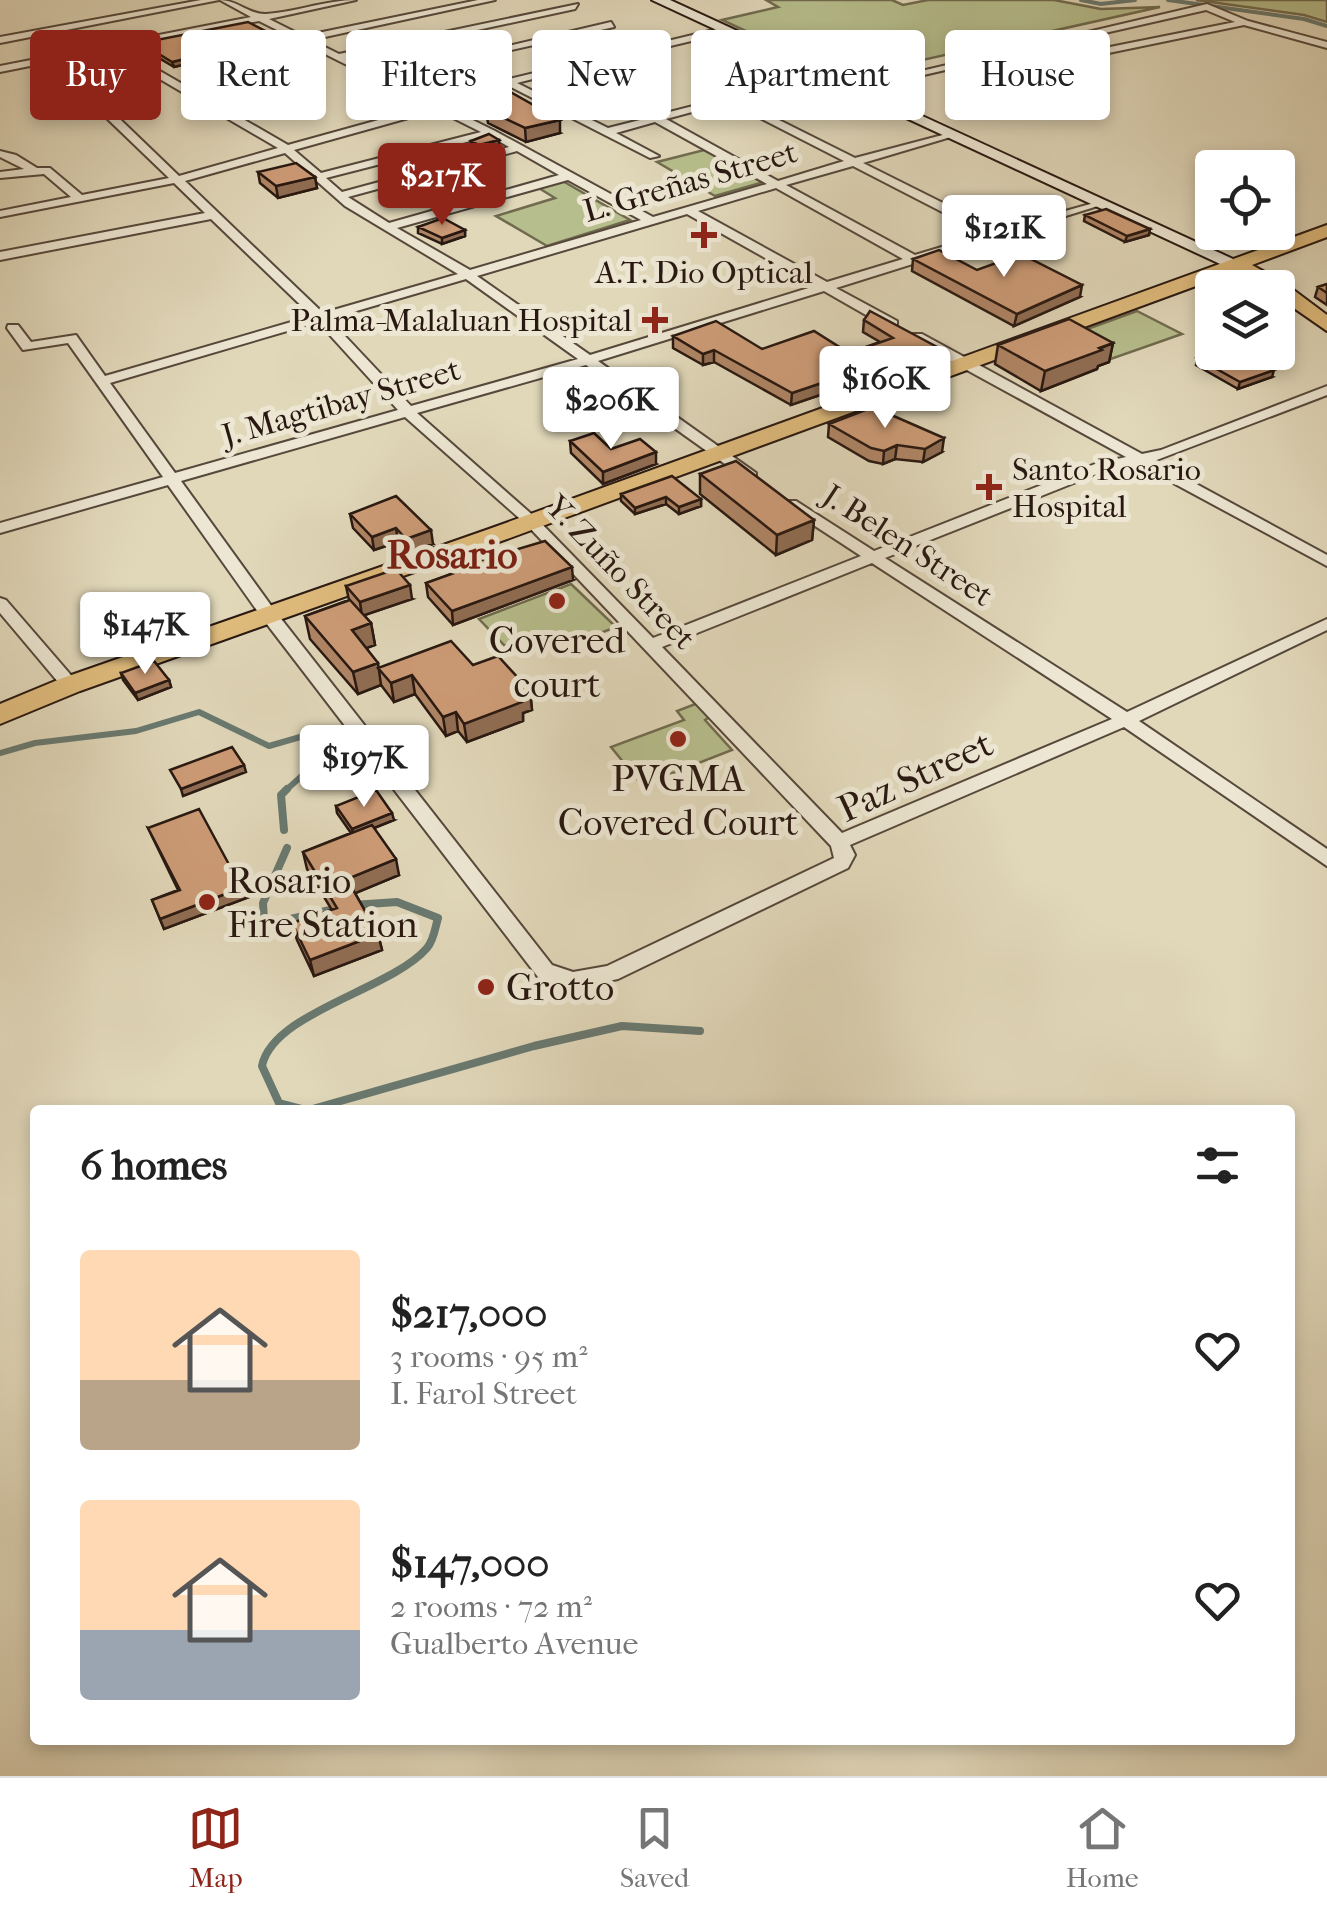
<!DOCTYPE html>
<html lang="en">
<head>
<meta charset="utf-8">
<style>
	:root { --surface:#fff; --page:#f6f6f6; --text:#222; --muted:#767676; --line:#e0e0e0; --accent:#8f2418 }
	body { margin:0; font-family:"IM FELL French Canon",serif; background:var(--page); color:var(--text); height:100vh; display:flex; flex-direction:column; font-size:38px; white-space:nowrap }
	* { box-sizing:border-box; margin:0 }
	p { font-size:32px; color:var(--muted) }
	.icon { flex:none; width:55px; height:55px; fill:none; stroke:currentColor; stroke-width:2; stroke-linecap:round; stroke-linejoin:round }
	.map { position:relative; flex:1; overflow:hidden }
	.drawer { position:absolute; left:30px; top:1105px; width:1265px; height:640px; display:flex; flex-direction:column; background:var(--surface); border-radius:10px; box-shadow:0 5px 15px #0003 }
	.drawer>* { flex:none }
	.hud { position:absolute; left:30px; top:30px; width:1268px; height:90px; display:flex; gap:20px }
	.controls { position:absolute; left:1195px; top:150px; display:grid; gap:20px }
	.controls a { display:grid; place-items:center; width:100px; height:100px; border-radius:10px; background:var(--surface); box-shadow:0 5px 15px #0003; font-size:50px }
	.price { position:absolute; translate:-50% -85px; padding:0 22px; border-radius:10px; background:#fff; color:#222; font-size:32px; line-height:65px; filter:drop-shadow(0 2px 5px #0008) }
	.price::after { content:''; position:absolute; left:50%; top:60px; width:30px; height:22px; margin-left:-15px; background:inherit; clip-path:polygon(0 0,100% 0,50% 100%) }
	.price.on { background:var(--accent); color:#fff }
	ul { padding:0; list-style:none }
	li { display:flex; align-items:center; gap:30px; height:250px; padding:0 50px }
	li span { display:grid; place-items:center; flex:none; width:280px; height:200px; border-radius:10px; color:#555 }
	li>.icon { margin-inline-start:auto }
	span .icon { width:120px; height:120px; fill:#fffc; stroke-width:1 }
	li b { font-size:42px }
	h2 { display:flex; justify-content:space-between; align-items:center; height:120px; padding:0 50px; font-size:42px }
	.chip { padding:0 35px; border-radius:10px; background:var(--surface); box-shadow:0 5px 15px #0003; font-size:35px; line-height:90px }
	.chip.on { background:var(--accent); color:#fff }
	.menu { display:flex; justify-content:space-around; align-items:center; height:140px; border-top:2px solid var(--line); background:var(--surface); font-size:28px; color:var(--muted) }
	.menu a { display:grid; justify-items:center; gap:5px }
	.menu .on { color:var(--accent) }
	.map>svg:first-child { display:block }
	.green { fill:#b7be8d; stroke:#706b4f; stroke-width:2.5 }
	.lines { fill:none; stroke-linecap:round; stroke-linejoin:round }
	.stream-far2 { stroke:#697970; stroke-width:4 }
	.stream-far1 { stroke:#697970; stroke-width:6 }
	.stream { stroke:#697970; stroke-width:8 }
	.minor-casing { stroke:#56483b; stroke-width:4 }
	.secondary-casing { stroke:#281811; stroke-width:4 }
	.primary-casing { stroke:#281811; stroke-width:4 }
	.minor { fill:#ece6d2; fill-rule:evenodd }
	.secondary { fill:#ece6d2; fill-rule:evenodd }
	.primary { fill:#e0bc7d; fill-rule:evenodd }
	.wall { fill:#b08666; stroke:#281811; stroke-width:2.5 }
	.shaded-wall { fill:#906d53; stroke:#281811; stroke-width:2.5 }
	.building { fill:#cd9c77; stroke:#281811; stroke-width:2.5 }
	.poi-dot { fill:#8f2418; stroke:#ece6d2; stroke-width:4 }
	.labels { text-anchor:middle; stroke-width:10; stroke-linejoin:round; paint-order:stroke }
	.far-street-label { font-size:32px; fill:#281811; stroke:#ece6d2 }
	.far-poi-label { font-size:32px; fill:#281811; stroke:#ece6d2 }
	.poi-label { font-size:38px; fill:#281811; stroke:#ece6d2 }
	.street-label { font-size:38px; fill:#281811; stroke:#ece6d2 }
	.far-district-label { font-size:40px; font-weight:bold; fill:#7a1f14; stroke:#ece6d2 }
</style>
</head>
<body>
<div class="map">
<svg width="1327" height="1776" viewBox="0 0 1327 1776">
	<rect width="100%" height="100%" fill="#e1d8ba"/>
	<filter id="stains"><feTurbulence type="fractalNoise" baseFrequency=".002" numOctaves="4"/><feColorMatrix values="0 0 0 0 .2 0 0 0 0 .09 0 0 0 0 .02 0 0 0 .5 -.17"/></filter>
	<radialGradient id="worn" r=".72"><stop offset=".6" stop-color="#630" stop-opacity="0"/><stop offset="1" stop-color="#630" stop-opacity=".3"/></radialGradient>
	<!-- green -->
	<path class="green" d="M 766,0 L 892,0 L 903,5 L 928,0 L 1054,0 L 1101,9 L 1160,7 L 846,77 L 722,20 L 778,7 Z
		M 1196,0 L 1327,0 L 1327,22 L 1304,15 Z
		M 704,150 L 764,182 L 715,196 L 657,162 Z
		M 561,180 L 630,220 L 547,246 L 496,216 L 555,198 L 537,187 Z
		M 1137,311 L 1182,334 L 1108,360 L 1065,337 Z
		M 571,584 L 616,627 L 554,651 L 537,634 L 505,646 L 479,619 Z
		M 698,703 L 711,716 L 705,720 L 732,750 L 642,785 L 611,747 L 684,720 L 677,711 Z"/>
	<g class="lines">
		<!-- stream-far2 -->
		<path class="stream-far2" d="M 1081,0 L 1101,4 L 1135,0
			M 1168,0 L 1304,19 L 1327,26"/>
		<!-- stream-far1 -->
		<path class="stream-far1" d="M 0,753 L 35,743 L 136,731 L 199,712 L 269,746 L 314,733 L 327,736 L 328,752 L 284,792"/>
		<!-- stream -->
		<path class="stream" d="M 284,830 L 281,795 L 287,789
			M 287,848 L 263,903 L 264,921 L 273,923 L 339,908
			M 306,1110 L 279,1103 L 262,1066 C 273,1012 391,990 427,948 C 434,940 435,928 438,918 L 397,902 L 353,905
			M 309,1110 L 534,1046 L 622,1026 L 700,1031"/>
		<defs>
			<path id="minor" d="M 201,0 L 219,0 L 0,43 L 0,37 Z
				M 220,0 C 237,0 250,15 266,14 C 297,12 325,0 356,0 L 269,19 L 303,36 L 478,0 L 495,0 L 311,40 L 339,54 L 578,4 L 575,9 L 347,58 L 495,131 L 653,217 L 767,184 L 655,122 L 616,133 L 659,156 L 650,158 L 505,84 L 505,80 L 726,27 L 729,32 L 574,69 L 658,115 L 826,72 L 826,76 L 739,100 L 855,158 L 954,132 L 954,136 L 863,163 L 997,230 L 1101,201 L 1101,205 L 836,288 L 897,321 L 897,327 L 887,327 L 824,291 L 598,361 L 756,473 L 756,479 L 746,479 L 586,365 L 417,413 L 537,519 L 653,638 L 861,556 L 786,507 L 786,501 L 796,501 L 874,551 L 1095,464 L 1126,457 L 912,340 L 912,334 L 922,334 L 1142,454 L 1161,450 L 1327,386 L 1327,395 L 1154,461 L 1327,555 L 1327,566 L 1138,464 L 1104,471 L 885,558 L 1127,712 L 1327,619 L 1327,630 L 1139,721 L 1327,849 L 1327,866 L 1124,727 L 850,845 L 855,855 L 848,868 L 618,979 L 573,988 L 538,977 L 263,619 L 168,485 L 0,533 L 0,523 L 163,477 L 68,343 L 23,350 L 7,328 L 8,325 L 18,325 L 31,342 L 76,335 L 105,376 L 312,316 L 211,219 L 0,260 L 0,252 L 205,213 L 174,183 L 0,217 L 0,211 L 71,197 L 44,174 L 0,178 L 0,172 L 24,169 L 0,157 L 0,151 L 16,155 L 37,168 L 50,168 L 82,195 L 169,178 L 91,103 L 91,99 L 99,99 L 179,176 L 278,148 L 110,50 L 0,72 L 0,66 L 251,17 ZM 259,21 L 429,106 L 288,145 L 120,48 ZM 564,71 L 648,118 L 608,128 L 517,83 ZM 729,102 L 844,161 L 778,181 L 666,119 ZM 437,110 L 481,132 L 321,173 L 294,150 ZM 490,136 L 509,147 L 342,192 L 326,178 ZM 517,151 L 559,175 L 389,223 L 348,197 ZM 285,153 L 345,206 L 458,274 L 323,313 L 185,181 ZM 853,166 L 985,234 L 915,255 L 786,185 ZM 568,180 L 641,220 L 470,270 L 397,228 ZM 776,188 L 903,259 L 827,282 L 698,211 ZM 687,214 L 815,286 L 590,355 L 477,276 ZM 466,279 L 578,359 L 411,406 L 329,319 ZM 318,322 L 398,410 L 175,473 L 110,383 ZM 405,417 L 527,525 L 831,846 L 834,858 L 607,966 L 573,972 L 552,965 L 275,611 L 181,481 ZM 872,563 L 1112,719 L 842,833 L 662,647 Z
				M 1207,4 L 1248,21 L 1327,42 L 1327,48 L 1244,25 L 1099,55 L 1063,43 L 854,91 L 849,88 ZM 1206,10 L 1235,22 L 1100,49 L 1074,40 Z
				M 611,22 L 614,27 L 453,63 L 448,60 Z
				M 0,598 L 6,600 L 76,681 L 79,685 L 76,689 L 64,689 L 0,613 Z"/>
			<path id="secondary" d="M 652,0 L 670,0 L 1246,265 L 1237,270 L 1231,269 Z"/>
			<path id="primary" d="M 1327,225 L 1327,237 L 1252,265 L 1283,282 L 1327,315 L 1327,331 L 1278,297 L 1278,288 L 1264,288 L 1234,272 L 507,539 L 80,691 L 0,724 L 0,704 L 60,679 L 489,529 Z"/>
		</defs>
		<!-- minor casing -->
		<use href="#minor" class="minor-casing"/>
		<!-- secondary casing -->
		<use href="#secondary" class="secondary-casing"/>
		<!-- primary casing -->
		<use href="#primary" class="primary-casing"/>
		<!-- minor -->
		<use href="#minor" class="minor"/>
		<!-- secondary -->
		<use href="#secondary" class="secondary"/>
		<!-- primary -->
		<use href="#primary" class="primary"/>
	</g>
	<!-- wall -->
	<path class="wall" d="M 278,42 L 174,67 L 142,48 L 141,43 Z
		M 50,60 L 103,75 L 70,81 L 52,65 Z
		M 467,93 L 560,133 L 526,142 L 488,123 L 487,117 L 468,106 Z
		M 499,140 L 499,146 L 480,151 L 472,146 L 471,141 Z
		M 258,172 L 315,177 L 317,188 L 278,198 L 260,183 Z
		M 1085,215 L 1150,229 L 1149,235 L 1125,242 L 1084,221 Z
		M 418,227 L 465,230 L 465,236 L 442,244 L 418,233 Z
		M 913,259 L 1080,297 L 1014,326 L 912,271 Z
		M 1327,284 L 1327,305 L 1315,297 L 1318,287 Z
		M 864,320 L 939,348 L 938,360 L 867,387 L 858,382 L 791,405 L 714,362 L 703,365 L 673,348 L 673,336 L 762,349 L 849,353 L 880,342 L 863,332 Z
		M 1113,343 L 1109,362 L 1098,366 L 1097,369 L 1041,391 L 995,364 L 998,345 Z
		M 1197,358 L 1272,377 L 1238,389 L 1196,365 Z
		M 829,424 L 942,452 L 923,462 L 895,459 L 883,464 L 869,461 L 828,437 Z
		M 570,441 L 611,449 L 656,464 L 603,484 L 571,453 Z
		M 700,474 L 814,520 L 812,540 L 776,555 L 700,494 Z
		M 621,494 L 701,499 L 701,506 L 679,514 L 666,504 L 635,514 L 621,501 Z
		M 374,506 L 433,544 L 408,552 L 398,542 L 374,550 L 353,528 L 350,514 Z
		M 468,564 L 573,580 L 453,625 L 428,597 L 426,583 L 468,568 Z
		M 346,586 L 412,599 L 364,615 L 371,623 L 375,645 L 366,648 L 379,668 L 473,665 L 530,691 L 532,710 L 523,713 L 523,721 L 467,742 L 458,731 L 446,736 L 415,694 L 394,702 L 381,685 L 358,694 L 310,639 L 305,616 L 349,600 Z
		M 121,673 L 169,680 L 171,687 L 138,700 L 123,680 Z
		M 336,806 L 394,820 L 374,828 L 399,875 L 355,893 L 378,934 L 382,950 L 314,976 L 297,940 L 292,923 L 332,910 L 307,869 L 303,852 L 351,833 L 337,813 Z
		M 148,828 L 232,870 L 257,894 L 164,929 L 152,900 L 178,890 Z"/>
	<!-- shaded-wall -->
	<path class="shaded-wall" d="M 277,37 L 278,42 L 174,67 L 172,62 Z
		M 102,70 L 103,75 L 70,81 L 69,76 Z
		M 560,120 L 560,133 L 526,142 L 525,128 Z
		M 499,140 L 499,146 L 480,151 L 479,145 Z
		M 315,177 L 317,188 L 278,198 L 276,186 Z
		M 1150,229 L 1149,235 L 1125,242 L 1127,236 Z
		M 465,230 L 465,236 L 442,244 L 442,238 Z
		M 1082,285 L 1080,297 L 1014,326 L 1017,314 Z
		M 1113,343 L 1109,362 L 1098,366 L 1097,369 L 1041,391 L 1045,371 Z
		M 939,348 L 938,360 L 867,387 L 868,375 Z
		M 714,350 L 714,362 L 703,365 L 703,354 Z
		M 860,370 L 858,382 L 791,405 L 792,393 Z
		M 1274,370 L 1272,377 L 1238,389 L 1240,382 Z
		M 944,438 L 942,452 L 923,462 L 925,449 Z
		M 897,445 L 895,459 L 883,464 L 884,451 Z
		M 656,452 L 656,464 L 603,484 L 603,472 Z
		M 666,497 L 666,504 L 635,514 L 635,508 Z
		M 701,499 L 701,506 L 679,514 L 679,507 Z
		M 814,520 L 812,540 L 776,555 L 777,535 Z
		M 396,528 L 398,542 L 374,550 L 372,537 Z
		M 431,530 L 433,544 L 408,552 L 406,539 Z
		M 572,567 L 573,580 L 453,625 L 452,611 Z
		M 410,585 L 412,599 L 362,616 L 360,602 Z
		M 371,623 L 375,645 L 356,652 L 352,630 Z
		M 378,663 L 381,685 L 358,694 L 353,672 Z
		M 412,675 L 415,694 L 394,702 L 391,683 Z
		M 169,680 L 171,687 L 138,700 L 135,693 Z
		M 530,691 L 532,710 L 523,713 L 523,721 L 467,742 L 464,724 L 517,696 Z
		M 456,712 L 458,731 L 446,736 L 443,717 Z
		M 244,765 L 246,772 L 183,796 L 181,789 Z
		M 392,813 L 394,820 L 354,836 L 352,829 Z
		M 396,859 L 399,875 L 351,895 L 347,879 Z
		M 254,883 L 257,894 L 164,929 L 160,919 Z
		M 378,934 L 382,950 L 314,976 L 310,960 Z"/>
	<!-- building -->
	<path class="building" d="M 248,22 L 277,37 L 172,62 L 141,43 Z
		M 83,54 L 102,70 L 69,76 L 50,60 Z
		M 498,85 L 560,120 L 525,128 L 487,110 L 494,108 L 467,93 Z
		M 489,134 L 499,140 L 479,145 L 471,141 Z
		M 296,163 L 315,177 L 276,186 L 258,172 Z
		M 1106,209 L 1150,229 L 1127,236 L 1085,215 Z
		M 443,218 L 465,230 L 442,238 L 418,227 Z
		M 939,250 L 977,270 L 1021,254 L 1082,285 L 1017,314 L 913,259 Z
		M 1327,284 L 1327,293 L 1318,287 Z
		M 870,311 L 939,348 L 868,375 L 860,370 L 792,393 L 714,350 L 703,354 L 673,336 L 716,321 L 762,349 L 814,331 L 849,353 L 893,338 L 864,320 Z
		M 1069,319 L 1113,343 L 1099,348 L 1102,350 L 1045,371 L 998,345 Z
		M 1215,352 L 1242,352 L 1274,370 L 1240,382 L 1197,358 Z
		M 873,407 L 944,438 L 925,449 L 897,445 L 884,451 L 871,448 L 829,424 Z
		M 594,433 L 611,449 L 640,439 L 656,452 L 603,472 L 570,441 Z
		M 736,461 L 814,520 L 777,535 L 700,474 Z
		M 672,476 L 701,499 L 679,507 L 666,497 L 635,508 L 621,494 Z
		M 396,496 L 431,530 L 406,539 L 396,528 L 372,537 L 350,514 Z
		M 545,541 L 572,567 L 452,611 L 426,583 L 471,567 L 468,564 Z
		M 396,569 L 410,585 L 360,602 L 346,586 Z
		M 350,600 L 371,623 L 352,630 L 378,663 L 353,672 L 305,616 Z
		M 451,641 L 473,665 L 498,656 L 530,691 L 517,696 L 522,702 L 464,724 L 456,712 L 443,717 L 412,675 L 391,683 L 378,668 Z
		M 154,661 L 169,680 L 135,693 L 121,673 Z
		M 232,747 L 244,765 L 181,789 L 170,770 Z
		M 376,790 L 392,813 L 352,829 L 336,806 Z
		M 199,809 L 232,870 L 245,865 L 254,883 L 160,919 L 152,900 L 180,890 L 148,828 Z
		M 372,825 L 396,859 L 347,879 L 378,934 L 310,960 L 292,923 L 337,908 L 303,852 Z"/>
	<!-- markers -->
	<g class="poi-dot">
		<path d="M699 220h10v10h10v10h-10v10h-10v-10h-10v-10h10z"/>
		<path d="M650 305h10v10h10v10h-10v10h-10v-10h-10v-10h10z"/>
		<path d="M984 472h10v10h10v10h-10v10h-10v-10h-10v-10h10z"/>
		<circle cx="557" cy="601" r="10"/>
		<circle cx="678" cy="739" r="10"/>
		<circle cx="207" cy="902" r="10"/>
		<circle cx="486" cy="987" r="10"/>
	</g>
	<g class="labels">
		<!-- far-street labels -->
		<g class="far-street-label">
			<text transform="translate(690 181) rotate(-16)" y="11">L. Greñas Street</text>
			<text transform="translate(341 402) rotate(-16)" y="11">J. Magtibay Street</text>
			<text transform="translate(908 545) rotate(33)" y="11">J. Belen Street</text>
			<text transform="translate(621 572) rotate(46)" y="11">Y. Zuño Street</text>
		</g>
		<!-- far-poi labels -->
		<g class="far-poi-label">
			<text x="704" y="283">A.T. Dio Optical</text>
			<text x="632" y="331" text-anchor="end">Palma-Malaluan Hospital</text>
			<text x="1012" y="480" text-anchor="start">Santo Rosario<tspan x="1012" dy="37">Hospital</tspan></text>
		</g>
		<!-- poi labels -->
		<g class="poi-label">
			<text x="557" y="653">Covered<tspan x="557" dy="44">court</tspan></text>
			<text x="678" y="791">PVGMA<tspan x="678" dy="44">Covered Court</tspan></text>
			<text x="227" y="893" text-anchor="start">Rosario<tspan x="227" dy="44">Fire Station</tspan></text>
			<text x="506" y="1000" text-anchor="start">Grotto</text>
		</g>
		<!-- street labels -->
		<g class="street-label">
			<text transform="translate(915 776) rotate(-25)" y="13">Paz Street</text>
		</g>
		<!-- far-district labels -->
		<g class="far-district-label">
			<text x="452" y="568">Rosario</text>
		</g>
	</g>
	<rect width="100%" height="100%" filter="url(#stains)"/>
	<rect width="100%" height="100%" fill="url(#worn)"/>
</svg>
<div class="controls">
<a><svg class="icon" aria-label="locate" viewBox="0 0 24 24"><circle cx="12" cy="12" r="6"/><path d="M12 2v4M12 18v4M2 12h4M18 12h4"/></svg></a>
<a><svg class="icon" aria-label="layers" viewBox="0 0 24 24"><path d="M12 4l9 5-9 5-9-5zM3 14l9 5 9-5"/></svg></a>
</div>
<b class="price on" style="left:442px;top:228px">$217K</b>
<b class="price" style="left:1004px;top:280px">$121K</b>
<b class="price" style="left:885px;top:431px">$160K</b>
<b class="price" style="left:611px;top:452px">$206K</b>
<b class="price" style="left:145px;top:677px">$147K</b>
<b class="price" style="left:364px;top:810px">$197K</b>
<div class="hud">
<a class="chip on">Buy</a>
<a class="chip">Rent</a>
<a class="chip">Filters</a>
<a class="chip">New</a>
<a class="chip">Apartment</a>
<a class="chip">House</a>
</div>
<section class="drawer">
<h2>6 homes<svg class="icon" aria-label="filters" viewBox="0 0 24 24"><path d="M4 7h16M4 17h16"/><circle cx="9" cy="7" r="2"/><circle cx="15" cy="17" r="2"/></svg></h2>
<ul>
<li><span style="background:linear-gradient(#ffd9b3 65%,#b9a48a 0)"><svg class="icon" aria-label="home" viewBox="0 0 24 24"><path d="M3 11l9-7 9 7M6 9v11h12V9"/></svg></span><div><b>$217,000</b><p>3 rooms · 95 m²</p><p>I. Farol Street</p></div><svg class="icon" aria-label="heart" viewBox="0 0 24 24"><path d="M12 20l-8-8c-3-5 5-10 8-4 3-6 11-1 8 4z"/></svg></li>
<li><span style="background:linear-gradient(#ffd9b3 65%,#9aa5b1 0)"><svg class="icon" aria-label="home" viewBox="0 0 24 24"><path d="M3 11l9-7 9 7M6 9v11h12V9"/></svg></span><div><b>$147,000</b><p>2 rooms · 72 m²</p><p>Gualberto Avenue</p></div><svg class="icon" aria-label="heart" viewBox="0 0 24 24"><path d="M12 20l-8-8c-3-5 5-10 8-4 3-6 11-1 8 4z"/></svg></li>
</ul>
</section>
</div>
<nav class="menu">
<a class="on"><svg class="icon" aria-label="map" viewBox="0 0 24 24"><path d="M3 6l6-2 6 2 6-2v14l-6 2-6-2-6 2zM9 4v14M15 6v14"/></svg>Map</a>
<a><svg class="icon" aria-label="saved" viewBox="0 0 24 24"><path d="M7 4h10v16l-5-4-5 4z"/></svg>Saved</a>
<a><svg class="icon" aria-label="home" viewBox="0 0 24 24"><path d="M3 11l9-7 9 7M6 9v11h12V9"/></svg>Home</a>
</nav>
</body>
</html>
